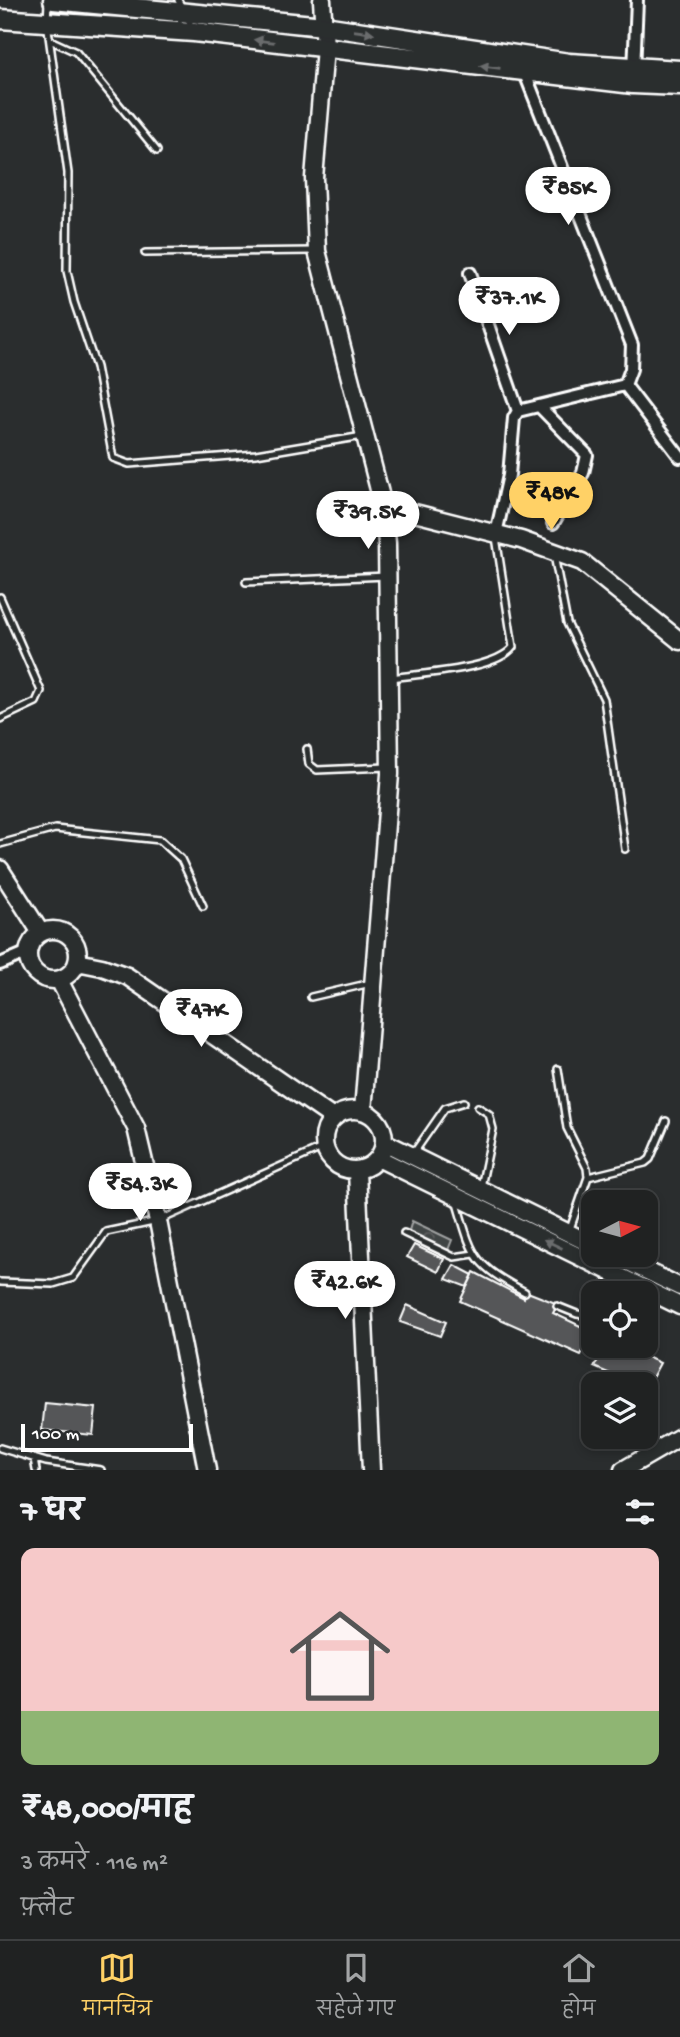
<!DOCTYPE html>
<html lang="hi">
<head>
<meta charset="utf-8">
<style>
	:root { --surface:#202222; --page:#2d2f2f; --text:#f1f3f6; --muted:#a2a4a5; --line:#3d3f40; --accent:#ffd166 }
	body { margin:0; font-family:"Gochi Hand","Playpen Sans Deva",sans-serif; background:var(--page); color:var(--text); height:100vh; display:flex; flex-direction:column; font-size:26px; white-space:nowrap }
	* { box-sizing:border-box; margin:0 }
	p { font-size:23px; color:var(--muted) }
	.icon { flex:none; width:38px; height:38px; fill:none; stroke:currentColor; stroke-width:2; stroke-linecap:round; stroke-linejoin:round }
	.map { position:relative; height:1470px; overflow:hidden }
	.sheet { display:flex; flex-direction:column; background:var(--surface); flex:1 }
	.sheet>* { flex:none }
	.needle { width:46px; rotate:84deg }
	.buttons { position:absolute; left:581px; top:1190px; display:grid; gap:14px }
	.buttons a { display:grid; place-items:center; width:77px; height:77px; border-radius:14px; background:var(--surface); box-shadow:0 4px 10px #0003,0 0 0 2px var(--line); font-size:35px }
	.scale { position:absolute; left:21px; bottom:18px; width:172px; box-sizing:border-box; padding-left:7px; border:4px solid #fff; border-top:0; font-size:19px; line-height:24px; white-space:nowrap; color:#fff; -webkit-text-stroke:5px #2a2d2e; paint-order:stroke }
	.price { position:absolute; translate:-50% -60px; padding:0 16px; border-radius:24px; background:#fff; color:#222; font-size:23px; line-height:46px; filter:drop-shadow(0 2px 4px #0008) }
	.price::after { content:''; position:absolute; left:50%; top:42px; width:21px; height:16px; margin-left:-10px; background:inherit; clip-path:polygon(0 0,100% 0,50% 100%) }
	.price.on { background:var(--accent); color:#111 }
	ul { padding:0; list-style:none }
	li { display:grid; align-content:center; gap:14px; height:371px; padding:0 21px }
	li+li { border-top:2px solid var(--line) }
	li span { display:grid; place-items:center; height:217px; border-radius:14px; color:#555 }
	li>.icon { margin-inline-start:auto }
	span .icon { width:126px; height:126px; fill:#fffc; stroke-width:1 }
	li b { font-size:30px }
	h2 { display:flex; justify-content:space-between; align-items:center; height:84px; padding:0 21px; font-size:30px }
	.dock { display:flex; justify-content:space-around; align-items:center; height:98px; border-top:2px solid var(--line); background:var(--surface); font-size:19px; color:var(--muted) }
	.dock a { display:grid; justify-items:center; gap:4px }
	.dock .on { color:var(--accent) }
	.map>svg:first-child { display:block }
	.park { fill:url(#park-crowns); stroke:#a0a2a2; stroke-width:2 }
	.building { fill:#555758; stroke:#fff; stroke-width:2 }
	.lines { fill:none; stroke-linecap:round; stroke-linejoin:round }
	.lane-casing { stroke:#fff; stroke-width:10 }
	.street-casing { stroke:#fff; stroke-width:16 }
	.secondary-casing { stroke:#fff; stroke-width:21 }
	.primary-casing { stroke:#fff; stroke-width:23 }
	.lane { stroke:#2a2d2e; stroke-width:5 }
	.street { stroke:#2a2d2e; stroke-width:10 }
	.secondary { stroke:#2a2d2e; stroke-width:16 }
	.primary { stroke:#2a2d2e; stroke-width:18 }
	.oneway { fill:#6a6c6d }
</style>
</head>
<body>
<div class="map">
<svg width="680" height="1470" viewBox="0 0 680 1470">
	<defs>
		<pattern id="park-crowns" width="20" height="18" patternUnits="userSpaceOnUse" patternTransform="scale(1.75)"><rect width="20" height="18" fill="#414445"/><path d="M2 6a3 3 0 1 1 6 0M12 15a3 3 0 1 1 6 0" fill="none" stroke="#5e6061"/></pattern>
	</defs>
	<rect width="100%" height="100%" fill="#2a2d2e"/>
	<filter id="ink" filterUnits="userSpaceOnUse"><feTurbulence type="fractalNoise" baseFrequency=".0143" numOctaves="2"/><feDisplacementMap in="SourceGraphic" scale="14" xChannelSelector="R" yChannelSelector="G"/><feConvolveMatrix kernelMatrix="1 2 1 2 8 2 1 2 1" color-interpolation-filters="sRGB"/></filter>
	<g filter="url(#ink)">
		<!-- park -->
		<path class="park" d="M 412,1221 L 452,1240 L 446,1255 L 407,1237 Z"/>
		<!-- building -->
		<path class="building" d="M 414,1245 L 444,1259 L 438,1272 L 407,1257 Z
			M 454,1265 L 473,1275 L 467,1287 L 446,1279 Z
			M 474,1272 L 524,1298 L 525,1291 L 558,1304 L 553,1313 L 593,1332 L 581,1355 L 460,1301 Z
			M 407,1305 L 446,1322 L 440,1336 L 400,1322 Z
			M 606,1346 L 623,1346 L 660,1363 L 646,1389 L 646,1384 L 634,1384 L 594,1367 Z
			M 45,1403 L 96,1408 L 93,1435 L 42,1430 Z"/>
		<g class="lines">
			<defs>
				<path id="lane" d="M 178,0 L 193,29
					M 48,2 L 47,22 L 68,173 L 67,271 L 74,302 L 96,367 L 113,458 L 129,464 L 256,454 L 363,436
					M 50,40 L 76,52 L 157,151
					M 145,253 L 314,251
					M 554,555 L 567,623 L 604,699 L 625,849
					M 246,582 L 387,576
					M 0,597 L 41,691 L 36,702 L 0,719
					M 393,678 C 422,673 496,670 513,647 L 496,537
					M 307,749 L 309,764 L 317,770 L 387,767
					M 0,844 L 55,829 L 160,840 L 181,859 L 203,906
					M 311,997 L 371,983
					M 558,1069 L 567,1128 L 587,1168 L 588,1177 L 569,1232
					M 478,1107 L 489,1114 L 493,1129 L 481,1187
					M 413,1154 L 445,1108 L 464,1102
					M 588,1177 L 645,1163 L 650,1159 L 666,1121
					M 456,1200 C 473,1257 471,1263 525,1292
					M 404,1233 L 454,1257 L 474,1254
					M 0,1282 L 53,1284 L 73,1278 L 106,1232 L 158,1221 L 324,1147
					M 557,1306 L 577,1314 L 593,1316
					M 0,1448 L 46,1462 L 101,1470
					M 34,1459 L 36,1470"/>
				<path id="street" d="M 524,71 L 632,345 L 631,369 L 625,385
					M 634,71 L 637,0
					M 470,273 L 518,411
					M 539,406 L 587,455 L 583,473 L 553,523
					M 496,534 L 509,475 L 514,418 L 518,411 L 625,385 L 680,457
					M 0,964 L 28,952"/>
				<path id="secondary" d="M 322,0 L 325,48 L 314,178 L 317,251 L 383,505 L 387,543 L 390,774 L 363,1111
					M 383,505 L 521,540 L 582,562 L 680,641
					M 0,869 L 41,933
					M28 955a25 25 0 1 1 50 0a25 25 0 1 1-50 0Z
					M 77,962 L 102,967 L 127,976 L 333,1118
					M 59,980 L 136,1128 L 158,1221 L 207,1470
					M324 1140a30 30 0 1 1 60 0a30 30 0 1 1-60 0Z
					M 384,1142 L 593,1245
					M 378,1158 L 680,1306
					M 357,1171 L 371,1470
					M 614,1255 L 680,1287
					M 623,1470 L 680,1437"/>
				<path id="primary" d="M 53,0 L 324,26 L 569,63 L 680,70
					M 0,19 L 194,32 L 633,84 L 680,86"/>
			</defs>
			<!-- lane casing -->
			<use href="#lane" class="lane-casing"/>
			<!-- street casing -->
			<use href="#street" class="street-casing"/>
			<!-- secondary casing -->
			<use href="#secondary" class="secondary-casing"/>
			<!-- primary casing -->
			<use href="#primary" class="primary-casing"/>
			<!-- lane -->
			<use href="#lane" class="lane"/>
			<!-- street -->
			<use href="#street" class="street"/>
			<!-- secondary -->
			<use href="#secondary" class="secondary"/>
			<!-- primary -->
			<use href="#primary" class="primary"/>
		</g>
		<!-- one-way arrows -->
		<defs><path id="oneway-solid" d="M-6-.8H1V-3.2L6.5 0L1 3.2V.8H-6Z" transform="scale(1.75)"/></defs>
		<g class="oneway">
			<use href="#oneway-solid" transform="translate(364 32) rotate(8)"/>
			<use href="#oneway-solid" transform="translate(264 41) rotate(-173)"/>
			<use href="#oneway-solid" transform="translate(490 67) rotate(-173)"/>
			<use href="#oneway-solid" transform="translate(553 1244) rotate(-154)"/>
		</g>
	</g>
</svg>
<div class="buttons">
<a><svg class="needle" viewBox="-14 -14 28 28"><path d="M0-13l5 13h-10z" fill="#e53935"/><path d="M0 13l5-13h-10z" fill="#a2a4a5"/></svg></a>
<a><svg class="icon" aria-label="locate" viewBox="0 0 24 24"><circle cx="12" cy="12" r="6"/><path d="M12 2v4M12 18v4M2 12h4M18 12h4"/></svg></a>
<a><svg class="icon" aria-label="layers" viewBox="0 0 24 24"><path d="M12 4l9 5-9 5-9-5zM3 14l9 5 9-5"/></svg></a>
</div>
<div class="scale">100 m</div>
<b class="price" style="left:568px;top:227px">₹85K</b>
<b class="price" style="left:509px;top:337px">₹37.1K</b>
<b class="price on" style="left:551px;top:532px">₹48K</b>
<b class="price" style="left:368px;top:551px">₹39.5K</b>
<b class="price" style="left:201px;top:1049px">₹47K</b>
<b class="price" style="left:140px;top:1223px">₹54.3K</b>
<b class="price" style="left:345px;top:1321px">₹42.6K</b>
</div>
<section class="sheet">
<h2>7 घर<svg class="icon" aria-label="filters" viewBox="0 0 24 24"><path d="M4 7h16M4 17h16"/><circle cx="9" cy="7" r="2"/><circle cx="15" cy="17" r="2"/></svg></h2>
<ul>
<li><span style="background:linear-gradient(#f6c9c9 75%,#8fb573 0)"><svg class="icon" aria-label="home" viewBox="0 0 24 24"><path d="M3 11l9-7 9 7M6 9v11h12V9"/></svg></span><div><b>₹48,000/माह</b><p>3 कमरे · 116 m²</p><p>फ़्लैट</p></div></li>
</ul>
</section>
<nav class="dock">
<a class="on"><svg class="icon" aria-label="map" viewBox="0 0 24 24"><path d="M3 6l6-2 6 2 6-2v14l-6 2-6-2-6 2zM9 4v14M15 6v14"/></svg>मानचित्र</a>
<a><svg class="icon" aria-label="saved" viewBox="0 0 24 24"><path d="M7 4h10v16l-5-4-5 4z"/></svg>सहेजे गए</a>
<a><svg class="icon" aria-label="home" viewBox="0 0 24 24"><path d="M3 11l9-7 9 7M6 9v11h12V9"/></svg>होम</a>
</nav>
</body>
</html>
